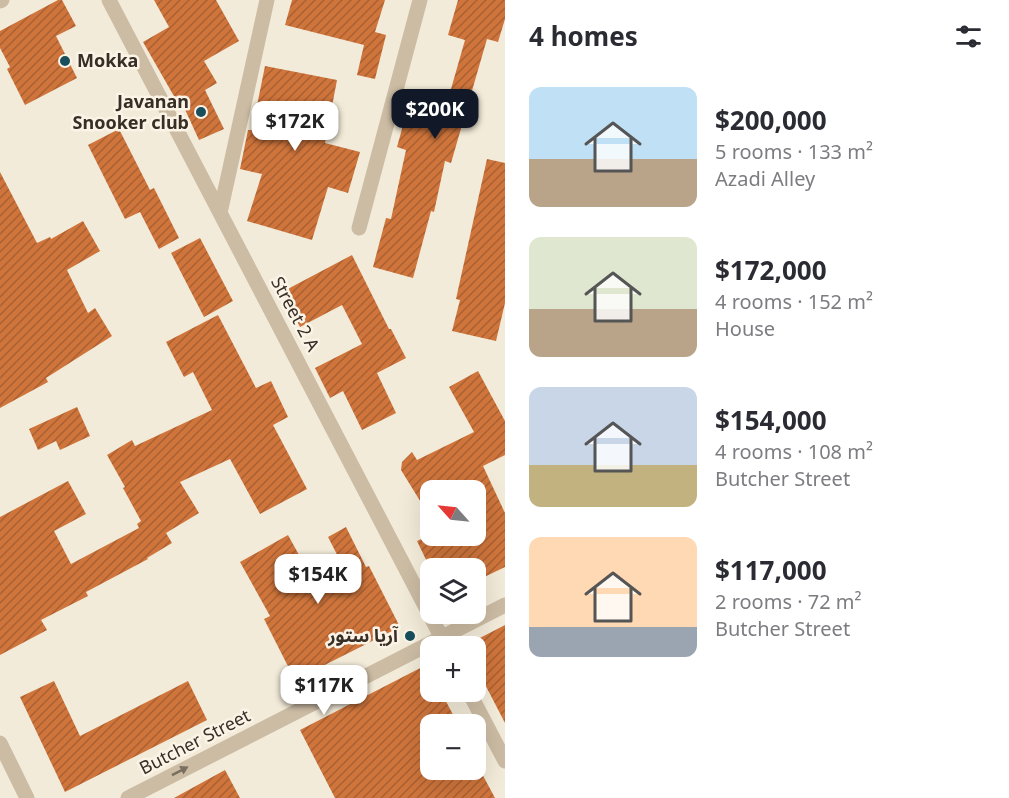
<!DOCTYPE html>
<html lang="en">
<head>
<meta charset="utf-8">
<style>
	:root { --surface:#fff; --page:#f2f2f3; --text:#2b2b33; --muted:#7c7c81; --accent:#111827 }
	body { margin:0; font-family:"Noto Sans","Noto Sans Arabic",sans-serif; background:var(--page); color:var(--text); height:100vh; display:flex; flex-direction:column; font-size:22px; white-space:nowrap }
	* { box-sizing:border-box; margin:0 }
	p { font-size:20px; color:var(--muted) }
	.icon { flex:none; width:33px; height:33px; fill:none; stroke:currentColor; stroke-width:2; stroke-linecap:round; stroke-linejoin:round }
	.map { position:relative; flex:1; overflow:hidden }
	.panel { display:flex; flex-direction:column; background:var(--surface); width:504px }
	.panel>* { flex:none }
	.needle { width:39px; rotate:297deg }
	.buttons { position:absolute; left:420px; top:480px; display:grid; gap:12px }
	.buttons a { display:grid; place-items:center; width:66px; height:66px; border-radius:12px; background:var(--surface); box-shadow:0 6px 24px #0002; font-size:30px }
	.price { position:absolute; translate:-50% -51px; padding:0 14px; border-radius:12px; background:#fff; color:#222; font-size:20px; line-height:39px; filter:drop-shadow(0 2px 3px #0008) }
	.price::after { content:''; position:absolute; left:50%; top:36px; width:18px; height:14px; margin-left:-9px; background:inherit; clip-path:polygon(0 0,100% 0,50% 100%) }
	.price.active { background:var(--accent); color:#fff }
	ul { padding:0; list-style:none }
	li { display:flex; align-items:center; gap:18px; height:150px; padding:0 24px }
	li span { display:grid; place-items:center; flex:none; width:168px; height:120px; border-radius:12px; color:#555 }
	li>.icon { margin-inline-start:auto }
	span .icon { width:72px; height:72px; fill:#fffc; stroke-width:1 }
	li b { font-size:26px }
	h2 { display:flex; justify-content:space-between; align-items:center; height:72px; padding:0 24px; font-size:26px }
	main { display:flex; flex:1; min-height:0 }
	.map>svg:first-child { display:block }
	.building { fill:url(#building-hatch) }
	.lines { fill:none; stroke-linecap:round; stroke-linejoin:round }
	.minor { stroke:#ccbca4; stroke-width:15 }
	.oneway { fill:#7a6e5f }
	.poi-dot { fill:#194e5c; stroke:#fbf4e6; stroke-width:2 }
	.labels { text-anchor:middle; stroke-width:5; stroke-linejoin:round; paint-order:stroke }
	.poi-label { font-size:18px; font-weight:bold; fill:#372e26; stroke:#fbf4e6; text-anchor:end }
	.street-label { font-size:18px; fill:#372e26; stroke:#fbf4e6 }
</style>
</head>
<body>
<main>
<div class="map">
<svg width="505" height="798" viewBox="0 0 505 798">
	<defs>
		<pattern id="building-hatch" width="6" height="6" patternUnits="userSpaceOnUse" patternTransform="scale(1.5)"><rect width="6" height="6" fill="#cf753c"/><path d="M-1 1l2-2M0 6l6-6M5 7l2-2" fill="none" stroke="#a96032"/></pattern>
	</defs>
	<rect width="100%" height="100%" fill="#f3ebd9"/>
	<!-- building -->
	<path class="building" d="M 58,0 L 62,0 L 76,26 L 56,36 L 77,78 L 25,105 L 7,69 L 10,67 L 0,48 L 0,31 Z
		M 154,0 L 216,0 L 239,41 L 204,61 L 217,83 L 205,90 L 224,129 L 199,140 L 182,103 L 179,105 L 143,42 L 169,27 Z
		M 292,0 L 385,0 L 375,32 L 386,35 L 375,79 L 357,75 L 364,45 L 285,25 Z
		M 458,0 L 505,0 L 505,19 L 498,42 L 487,39 L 451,163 L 445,161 L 434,212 L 431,211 L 413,278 L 373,267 L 386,218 L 391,219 L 406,150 L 397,147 L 410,100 L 445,110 L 465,40 L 448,35 Z
		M 265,66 L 337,80 L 325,143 L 360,152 L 348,193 L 328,187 L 312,240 L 247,221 L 262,174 L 240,169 L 248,130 L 252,130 Z
		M 119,129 L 150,190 L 154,188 L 179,238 L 159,249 L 140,212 L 125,219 L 88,145 Z
		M 487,159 L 505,163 L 505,303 L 496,341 L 452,331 L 460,300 L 456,299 Z
		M 0,172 L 37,243 L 50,237 L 51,239 L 83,221 L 100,251 L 67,270 L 88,313 L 95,308 L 112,336 L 46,378 L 48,382 L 0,408 Z
		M 200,238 L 233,301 L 204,317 L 171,253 Z
		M 352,255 L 389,329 L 391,329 L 406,358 L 377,373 L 396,413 L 362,430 L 343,391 L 330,398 L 315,368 L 362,344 L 342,305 L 300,327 L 282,292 Z
		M 218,315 L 256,388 L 271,381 L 288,417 L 273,425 L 307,489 L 260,514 L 230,459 L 180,482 L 199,513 L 166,533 L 172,543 L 147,558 L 148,559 L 86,592 L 88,596 L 41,620 L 47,630 L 0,655 L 0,517 L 68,481 L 86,514 L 54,531 L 71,564 L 139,528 L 137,524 L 141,521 L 123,488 L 125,487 L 107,455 L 132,440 L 135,446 L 212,410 L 193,372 L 184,377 L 166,342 Z
		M 478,371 L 505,421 L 505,455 L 483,466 L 505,513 L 505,567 L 476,581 L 476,568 L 430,568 L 417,541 L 428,536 L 476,536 L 476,490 L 430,490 L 430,517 L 401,470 L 402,462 L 412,452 L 417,460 L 474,432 L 449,387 Z
		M 77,407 L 90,436 L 60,450 L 56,441 L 38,450 L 29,429 Z
		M 346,527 L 366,567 L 369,566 L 400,627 L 295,680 L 264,619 L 270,616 L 240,562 L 288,535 L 319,591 L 348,576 L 328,537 Z
		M 505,625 L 505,723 L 476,667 L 476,640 Z
		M 430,663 L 430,692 L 441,692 L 458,724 L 430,724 L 430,770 L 480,770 L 495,798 L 335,798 L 300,730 Z
		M 54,681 L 80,736 L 188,681 L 207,720 L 65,792 L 20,697 Z
		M 225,770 L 240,798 L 174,798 Z"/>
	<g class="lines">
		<!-- minor -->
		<path class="minor" d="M 109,0 L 446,646
			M 0,1 L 2,0
			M 220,213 L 267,0
			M 359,228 L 420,0
			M 469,692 L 505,761
			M 0,743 L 27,798
			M 128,798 L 505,605"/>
	</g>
	<!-- one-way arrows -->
	<defs><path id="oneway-solid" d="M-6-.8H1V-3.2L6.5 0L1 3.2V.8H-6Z" transform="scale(1.5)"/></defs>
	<use class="oneway" href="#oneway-solid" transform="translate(180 771) rotate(-27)"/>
	<!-- markers -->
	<g class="poi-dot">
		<circle cx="65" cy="61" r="6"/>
		<circle cx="201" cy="112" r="6"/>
		<circle cx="410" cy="636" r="6"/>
	</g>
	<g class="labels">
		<!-- poi labels -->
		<g class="poi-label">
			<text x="77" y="67" text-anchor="start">Mokka</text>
			<text x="189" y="108">Javanan<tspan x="189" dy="21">Snooker club</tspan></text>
			<text x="398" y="642">آریا ستور</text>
		</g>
		<!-- street labels -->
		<g class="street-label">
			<text transform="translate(295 314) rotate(62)" y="6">Street 2 A</text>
			<text transform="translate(195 742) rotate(-27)" y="6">Butcher Street</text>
		</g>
	</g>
</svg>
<div class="buttons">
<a><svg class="needle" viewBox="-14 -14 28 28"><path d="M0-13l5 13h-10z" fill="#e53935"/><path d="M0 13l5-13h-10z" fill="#7c7c81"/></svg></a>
<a><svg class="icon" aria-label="layers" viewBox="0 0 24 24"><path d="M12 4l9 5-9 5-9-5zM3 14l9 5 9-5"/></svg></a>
<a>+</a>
<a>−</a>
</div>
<b class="price active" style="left:435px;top:140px">$200K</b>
<b class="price" style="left:295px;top:152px">$172K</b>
<b class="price" style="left:318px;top:605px">$154K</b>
<b class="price" style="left:324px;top:716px">$117K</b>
</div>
<section class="panel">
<h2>4 homes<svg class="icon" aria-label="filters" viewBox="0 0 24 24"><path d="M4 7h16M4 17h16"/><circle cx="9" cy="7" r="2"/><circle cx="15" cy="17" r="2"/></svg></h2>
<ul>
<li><span style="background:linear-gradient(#bfe0f5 60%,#b9a48a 0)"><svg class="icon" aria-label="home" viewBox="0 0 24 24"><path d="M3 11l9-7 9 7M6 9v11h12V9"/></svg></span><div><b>$200,000</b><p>5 rooms · 133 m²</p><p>Azadi Alley</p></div></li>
<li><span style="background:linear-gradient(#dfe7d0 60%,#b9a48a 0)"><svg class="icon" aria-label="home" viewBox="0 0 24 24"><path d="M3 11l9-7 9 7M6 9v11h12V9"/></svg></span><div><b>$172,000</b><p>4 rooms · 152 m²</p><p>House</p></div></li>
<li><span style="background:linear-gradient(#c9d6e8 65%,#c2b280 0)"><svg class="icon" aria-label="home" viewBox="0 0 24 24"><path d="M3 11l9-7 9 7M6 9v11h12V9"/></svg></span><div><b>$154,000</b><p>4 rooms · 108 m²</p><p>Butcher Street</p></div></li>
<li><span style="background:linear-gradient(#ffd9b3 75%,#9aa5b1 0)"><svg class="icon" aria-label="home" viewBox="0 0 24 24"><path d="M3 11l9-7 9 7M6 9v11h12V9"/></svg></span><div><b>$117,000</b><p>2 rooms · 72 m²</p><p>Butcher Street</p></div></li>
</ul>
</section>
</main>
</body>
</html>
